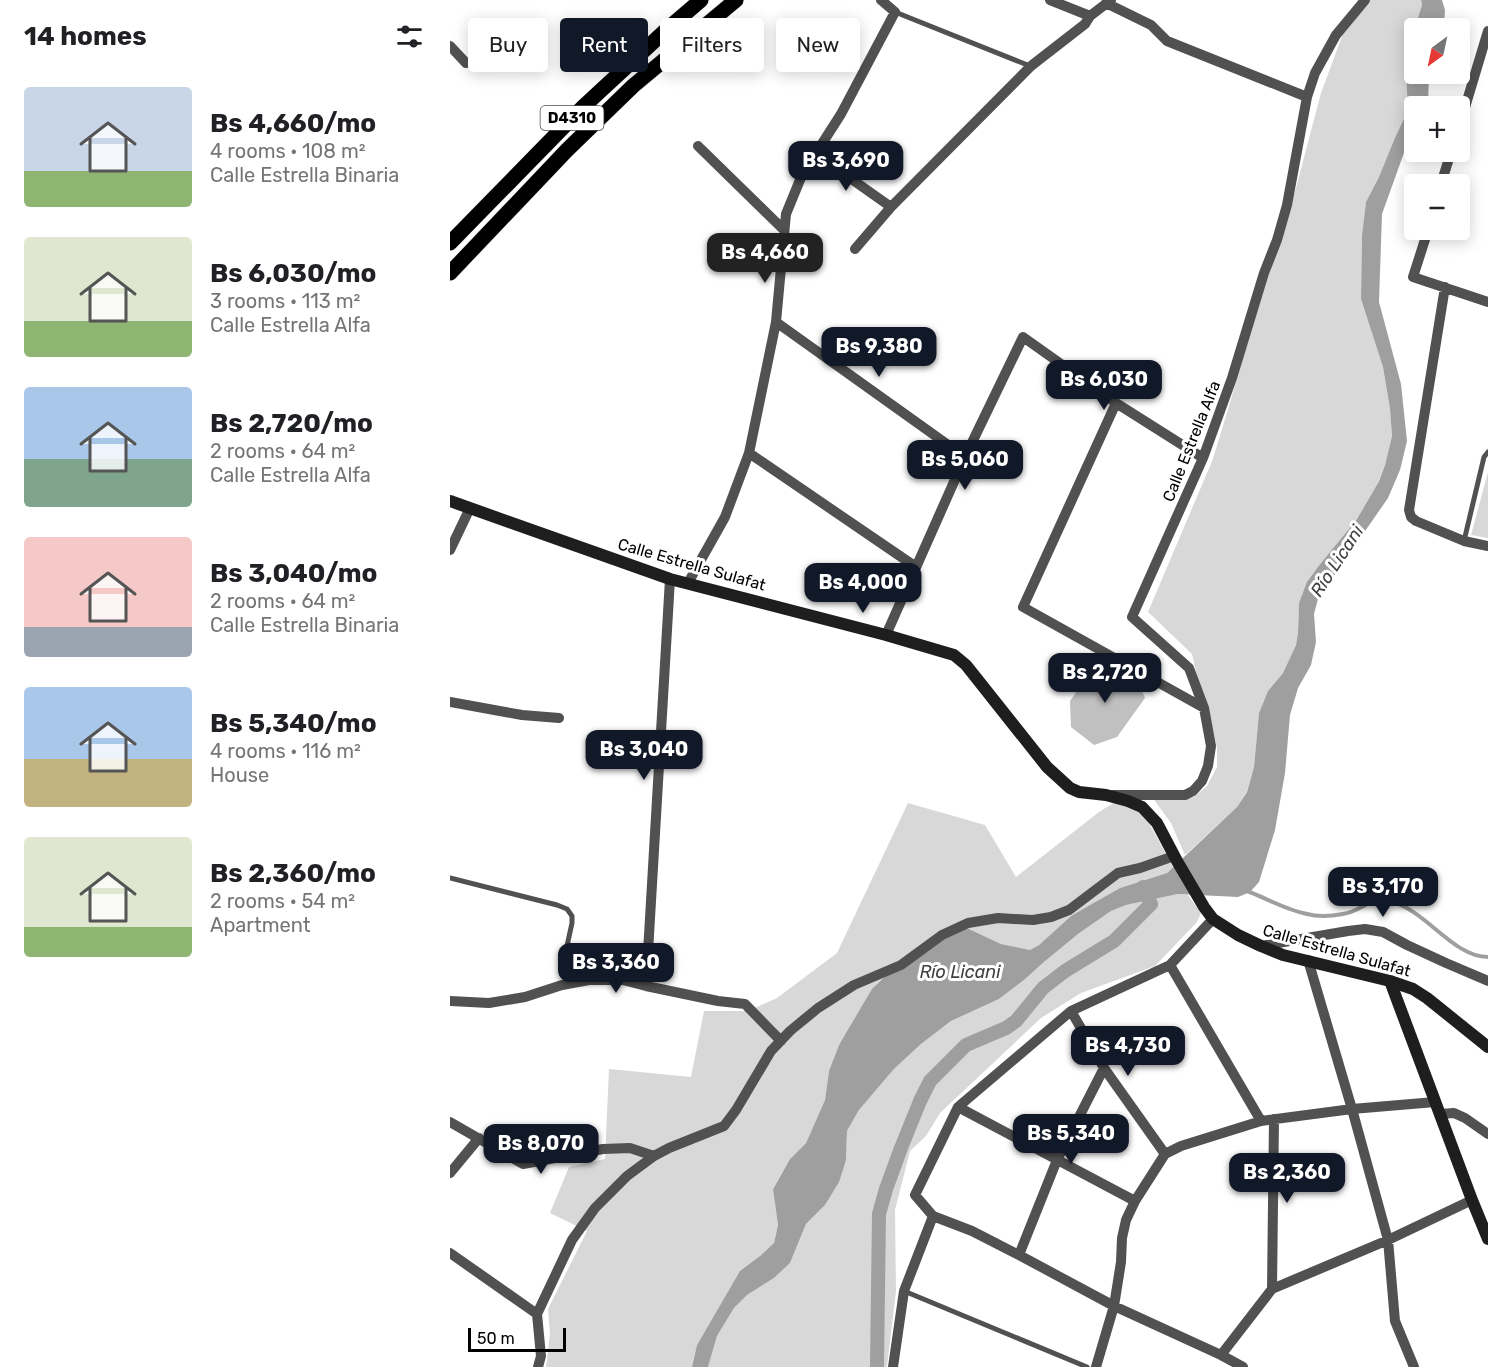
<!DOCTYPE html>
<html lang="en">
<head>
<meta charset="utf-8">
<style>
	:root { --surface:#fff; --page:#f6f6f6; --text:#202124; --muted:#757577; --accent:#111827 }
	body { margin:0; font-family:Rubik,sans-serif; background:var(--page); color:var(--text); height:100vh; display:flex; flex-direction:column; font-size:22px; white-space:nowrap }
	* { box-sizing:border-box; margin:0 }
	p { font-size:20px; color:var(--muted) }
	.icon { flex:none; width:33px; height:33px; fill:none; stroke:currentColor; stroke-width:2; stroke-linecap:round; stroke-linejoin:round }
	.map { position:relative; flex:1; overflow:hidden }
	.side { display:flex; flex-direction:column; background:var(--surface); width:450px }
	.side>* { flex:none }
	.top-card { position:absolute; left:18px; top:18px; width:570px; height:54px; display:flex; gap:12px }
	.needle { width:39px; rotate:213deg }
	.tools { position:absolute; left:954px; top:18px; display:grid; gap:12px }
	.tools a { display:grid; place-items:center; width:66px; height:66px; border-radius:6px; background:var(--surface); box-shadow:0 3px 15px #0003; font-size:30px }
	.scale { position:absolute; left:18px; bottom:15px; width:98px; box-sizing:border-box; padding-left:6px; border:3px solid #000; border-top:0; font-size:16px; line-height:21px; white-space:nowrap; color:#000; -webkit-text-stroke:4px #fff; paint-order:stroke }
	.price { position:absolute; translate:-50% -51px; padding:0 14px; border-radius:12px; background:var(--accent); color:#fff; font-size:20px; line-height:39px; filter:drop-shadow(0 2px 3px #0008) }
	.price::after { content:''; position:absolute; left:50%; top:36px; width:18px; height:14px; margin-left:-9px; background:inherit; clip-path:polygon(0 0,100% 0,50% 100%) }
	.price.selected { background:#222; color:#fff }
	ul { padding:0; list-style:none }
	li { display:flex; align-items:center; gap:18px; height:150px; padding:0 24px }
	li span { display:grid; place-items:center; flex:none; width:168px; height:120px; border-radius:6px; color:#555 }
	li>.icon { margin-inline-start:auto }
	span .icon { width:72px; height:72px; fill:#fffc; stroke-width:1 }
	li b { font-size:26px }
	h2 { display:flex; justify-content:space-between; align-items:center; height:72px; padding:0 24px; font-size:26px }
	.pill { padding:0 21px; border-radius:6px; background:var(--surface); box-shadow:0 3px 15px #0003; font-size:21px; line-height:54px }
	.pill.selected { background:var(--accent); color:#fff }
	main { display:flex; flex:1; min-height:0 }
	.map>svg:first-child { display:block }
	.green { fill:#d8d8d8 }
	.water { fill:#9f9f9f }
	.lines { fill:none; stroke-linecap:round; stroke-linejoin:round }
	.stream { stroke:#9f9f9f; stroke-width:4 }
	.canal { stroke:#9f9f9f; stroke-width:14 }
	.building { fill:#c0c0c0 }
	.primary-casing { stroke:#dbdbdb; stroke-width:16 }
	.lane { stroke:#515151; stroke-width:5 }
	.street { stroke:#515151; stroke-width:10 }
	.secondary { stroke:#1e1e1e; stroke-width:12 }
	.primary { stroke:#000; stroke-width:15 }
	.labels { text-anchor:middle; stroke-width:6; stroke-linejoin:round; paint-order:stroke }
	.shield { fill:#fff; stroke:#4c4c4c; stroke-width:1.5 }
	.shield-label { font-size:15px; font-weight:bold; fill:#000 }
	.street-label { font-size:16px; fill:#000; stroke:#fff }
	.water-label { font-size:18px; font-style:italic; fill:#404040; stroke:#fff }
</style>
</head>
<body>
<main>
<section class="side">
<h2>14 homes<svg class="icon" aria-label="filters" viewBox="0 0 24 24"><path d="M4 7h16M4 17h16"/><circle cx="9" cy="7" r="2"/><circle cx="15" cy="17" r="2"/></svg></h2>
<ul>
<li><span style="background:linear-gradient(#c9d6e8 70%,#8fb573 0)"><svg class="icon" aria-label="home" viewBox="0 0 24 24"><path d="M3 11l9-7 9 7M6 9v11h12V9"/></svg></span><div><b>Bs 4,660/mo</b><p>4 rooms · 108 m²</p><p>Calle Estrella Binaria</p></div></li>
<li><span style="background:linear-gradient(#dfe7d0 70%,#8fb573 0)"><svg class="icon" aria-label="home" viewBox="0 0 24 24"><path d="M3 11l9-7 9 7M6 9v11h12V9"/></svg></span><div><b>Bs 6,030/mo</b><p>3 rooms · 113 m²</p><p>Calle Estrella Alfa</p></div></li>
<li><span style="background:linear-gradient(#a9c7e8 60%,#7fa58c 0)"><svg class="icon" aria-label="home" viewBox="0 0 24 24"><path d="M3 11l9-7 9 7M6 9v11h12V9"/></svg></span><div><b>Bs 2,720/mo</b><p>2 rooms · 64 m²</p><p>Calle Estrella Alfa</p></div></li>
<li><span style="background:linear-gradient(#f6c9c9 75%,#9aa5b1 0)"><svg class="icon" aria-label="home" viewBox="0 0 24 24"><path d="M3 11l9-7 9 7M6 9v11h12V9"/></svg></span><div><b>Bs 3,040/mo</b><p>2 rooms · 64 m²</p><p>Calle Estrella Binaria</p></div></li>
<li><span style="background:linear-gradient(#a9c7e8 60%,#c2b280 0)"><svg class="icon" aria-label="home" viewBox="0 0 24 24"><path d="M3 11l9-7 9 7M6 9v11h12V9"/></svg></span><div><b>Bs 5,340/mo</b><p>4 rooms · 116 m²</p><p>House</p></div></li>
<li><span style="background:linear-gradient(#dfe7d0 75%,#8fb573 0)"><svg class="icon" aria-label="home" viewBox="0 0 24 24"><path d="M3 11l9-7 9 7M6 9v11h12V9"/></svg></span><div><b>Bs 2,360/mo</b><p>2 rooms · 54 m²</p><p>Apartment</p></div></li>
</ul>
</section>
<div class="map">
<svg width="1038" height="1367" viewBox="0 0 1038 1367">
	<rect width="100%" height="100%" fill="#fff"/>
	<!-- green -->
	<path class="green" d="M 916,0 L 971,0 L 972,5 L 967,25 L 960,41 L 961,59 L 956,75 L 958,110 L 944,140 L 929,177 L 916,202 L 912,235 L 911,299 L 933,367 L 940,409 L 942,436 L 935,465 L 928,482 L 907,519 L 871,563 L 849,603 L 848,633 L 846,645 L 833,673 L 818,691 L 809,713 L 804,767 L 797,791 L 787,807 L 735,855 L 721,823 L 702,797 L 729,799 L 744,797 L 757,786 L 767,767 L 767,748 L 761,721 L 749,685 L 742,654 L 698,612 L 763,459 L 790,369 L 802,317 L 837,222 L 871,93 L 895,28 Z
		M 1038,472 L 1038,538 L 1021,535 Z
		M 670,799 L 685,805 L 699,823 L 723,867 L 717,873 L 670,888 L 621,916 L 589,945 L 580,950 L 551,944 L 519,929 L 404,1022 L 389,1045 L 379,1071 L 375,1100 L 356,1143 L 340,1159 L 323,1188 L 328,1225 L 324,1243 L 310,1256 L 290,1272 L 247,1345 L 242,1367 L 96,1367 L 100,1334 L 98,1309 L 137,1231 L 100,1213 L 119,1167 L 155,1159 L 159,1069 L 241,1077 L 254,1011 L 298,1011 L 327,998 L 387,953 L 458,803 L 535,825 L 566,877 L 649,812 Z
		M 728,894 L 738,895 L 751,913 L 747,922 L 705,966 L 631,993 L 591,1018 L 490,1113 L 476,1136 L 460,1151 L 445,1210 L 446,1291 L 437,1367 L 258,1367 L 267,1336 L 284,1308 L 297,1295 L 324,1278 L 340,1263 L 356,1224 L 375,1205 L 396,1160 L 397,1131 L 409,1110 L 444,1069 L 471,1044 L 501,1021 L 549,999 L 574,980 L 594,962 L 628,934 L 661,911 L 676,905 Z"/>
	<!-- water -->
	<path class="water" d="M 971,0 L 992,0 L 995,10 L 994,28 L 965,28 L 972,5 Z
		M 964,30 L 964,74 L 979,74 L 978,106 L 964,106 L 964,136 L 955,150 L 932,214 L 929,302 L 951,384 L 957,441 L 950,470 L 938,498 L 868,599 L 864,614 L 866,642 L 861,665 L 848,688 L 840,715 L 835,773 L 825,830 L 809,882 L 800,892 L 788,897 L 728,894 L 676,905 L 661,911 L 628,934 L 594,962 L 574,980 L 549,999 L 501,1021 L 471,1044 L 444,1069 L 409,1110 L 397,1131 L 396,1160 L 389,1182 L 375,1205 L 356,1224 L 340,1263 L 324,1278 L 297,1295 L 284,1308 L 267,1336 L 258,1367 L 242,1367 L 247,1345 L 290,1271 L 310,1256 L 324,1243 L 328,1225 L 323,1189 L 340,1159 L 356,1143 L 375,1100 L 379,1071 L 389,1045 L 422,989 L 442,970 L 501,929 L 519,929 L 551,944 L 580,950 L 589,945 L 621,916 L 640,905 L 670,888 L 717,873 L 787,807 L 797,792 L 804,767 L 809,713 L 818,691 L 833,673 L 846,645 L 848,633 L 849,603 L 857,582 L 871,563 L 907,519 L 929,481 L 935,465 L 942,436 L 940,409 L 933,367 L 911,299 L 912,235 L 916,202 L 929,177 L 944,140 L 958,110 L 956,75 L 961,59 L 960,41 Z"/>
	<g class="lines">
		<!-- stream -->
		<path class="stream" d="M 797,891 C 816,898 836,910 857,914 C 868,917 882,916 893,914 C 911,912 920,896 940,901 C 976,910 1003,957 1038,957"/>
		<!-- canal -->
		<path class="canal" d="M 427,1367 L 429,1214 L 436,1189 L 451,1148 L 470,1101 L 480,1081 L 516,1045 L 556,1028 L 566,1021 L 593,988 L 615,971 L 664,941 L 701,904 L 693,887"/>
	</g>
	<!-- building -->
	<path class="building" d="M 645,665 L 665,668 L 689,684 L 695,698 L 667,737 L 644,745 L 621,727 L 620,701 Z"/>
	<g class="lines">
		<defs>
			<path id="primary" d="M 0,243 L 133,107 L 215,31 L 251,0
				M 0,273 L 117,150 L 183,86 L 286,0"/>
		</defs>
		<!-- primary casing -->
		<use href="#primary" class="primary-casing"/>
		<!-- lane -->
		<path class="lane" d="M 445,12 L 580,66
			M 1014,541 L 1034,457 L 1038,452
			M 0,878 L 107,905 L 117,909 L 122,916 L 122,923 L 115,955 L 116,984
			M 454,1291 L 637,1367"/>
		<!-- street -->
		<path class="street" d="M 600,0 L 640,16
			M 656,3 L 701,25 L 717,41 L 857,97
			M 0,46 L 16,63
			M 1010,124 L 1038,31
			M 248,146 L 334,230
			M 366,154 L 441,207
			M 991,184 L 1001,152
			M 978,230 L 963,277 L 1038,302
			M 405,249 L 441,207 L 581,66 L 635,24 L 640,16 L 661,0
			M 995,287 L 959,510 L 961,517 L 966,521 L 1014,541 L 1038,546
			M 326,322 L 515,457
			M 666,403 L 573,607 L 754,708
			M 299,453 L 466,567
			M 0,550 L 20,508
			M 238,583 L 275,517 L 299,453 L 326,322 L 336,214 L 352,175 L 391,114 L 445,12 L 431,0
			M 436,635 L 515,457 L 573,337 L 666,403 L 753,458
			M 0,702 L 72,715 L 109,718
			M 663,795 L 735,795 L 743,791 L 752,781 L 758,766 L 761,746 L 754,708 L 739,668 L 682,617 L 753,458 L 782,378 L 814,273 L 827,240 L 837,205 L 857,97 L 865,73 L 886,35 L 915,0
			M 811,946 L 898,931 L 915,929 L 933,932 L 957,945 L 996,963 L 1038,981
			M 858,960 L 902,1109 L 938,1240 L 945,1321 L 964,1367
			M 720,965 L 811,1121
			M 196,986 L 220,579
			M 0,1001 L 39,1003 L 75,997 L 112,985 L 139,980 L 173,980 L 196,986 L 268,1001 L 295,1004 L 331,1041
			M 621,1011 L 654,1068 L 715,1154
			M 508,1107 L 685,1201
			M 990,1114 L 1004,1113 L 1015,1118 L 1038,1134
			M 0,1122 L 73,1164 L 153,1149 L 180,1148 L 204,1156
			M 0,1173 L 29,1138
			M 483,1216 L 522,1231 L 569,1255 L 664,1306 L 771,1355 L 793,1367
			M 0,1253 L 87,1314
			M 569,1255 L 607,1160 L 654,1068
			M 822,1289 L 824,1119
			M 771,1355 L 822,1289 L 938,1240 L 1022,1200
			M 88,1367 L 91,1356 L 87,1314 L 122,1240 L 145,1208 L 177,1176 L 204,1156 L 219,1148 L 274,1126 L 286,1110 L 321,1051 L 340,1031 L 368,1008 L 404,985 L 451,965 L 492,935 L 518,923 L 548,918 L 583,920 L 601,917 L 619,910 L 668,873 L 690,868 L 724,856
			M 443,1367 L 454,1291 L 483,1216 L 465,1195 L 508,1107 L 621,1011 L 720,965 L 763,919
			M 646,1367 L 664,1306 L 671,1262 L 672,1238 L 676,1220 L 685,1201 L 715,1154 L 731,1146 L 811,1121 L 902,1109 L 985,1102"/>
		<!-- secondary -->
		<path class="secondary" d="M 0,501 L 220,579 L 436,635 L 504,655 L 516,665 L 597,767 L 620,788 L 629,792 L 656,795 L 678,801 L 692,807 L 707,823 L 727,861 L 754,907 L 763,919 L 788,935 L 811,946 L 833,955 L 940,981 L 963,989 L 977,998 L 1038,1047
			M 940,981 L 1022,1200 L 1038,1239"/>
		<!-- primary -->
		<use href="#primary" class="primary"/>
	</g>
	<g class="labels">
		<!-- shield labels -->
		<rect class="shield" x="90.5" y="106" width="63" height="24" rx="4.5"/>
		<g class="shield-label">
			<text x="122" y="123">D4310</text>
		</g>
		<!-- street labels -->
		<g class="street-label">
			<text transform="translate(741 441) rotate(-68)" y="6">Calle Estrella Alfa</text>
			<text transform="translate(242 564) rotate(16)" y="6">Calle Estrella Sulafat</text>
			<text transform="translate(887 950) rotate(16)" y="6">Calle Estrella Sulafat</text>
		</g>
		<!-- water labels -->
		<g class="water-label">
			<text transform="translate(887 561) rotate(-57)" y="6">Río Licani</text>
			<text x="510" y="978">Río Licani</text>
		</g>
	</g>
</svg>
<div class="tools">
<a><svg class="needle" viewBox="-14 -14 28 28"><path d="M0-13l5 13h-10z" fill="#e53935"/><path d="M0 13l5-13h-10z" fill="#757577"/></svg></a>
<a>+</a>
<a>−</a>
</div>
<div class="scale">50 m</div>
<b class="price" style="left:396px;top:192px">Bs 3,690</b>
<b class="price selected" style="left:315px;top:284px">Bs 4,660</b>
<b class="price" style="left:429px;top:378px">Bs 9,380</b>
<b class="price" style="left:654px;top:411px">Bs 6,030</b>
<b class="price" style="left:515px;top:491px">Bs 5,060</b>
<b class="price" style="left:413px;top:614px">Bs 4,000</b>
<b class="price" style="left:655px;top:704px">Bs 2,720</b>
<b class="price" style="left:194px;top:781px">Bs 3,040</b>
<b class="price" style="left:933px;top:918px">Bs 3,170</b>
<b class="price" style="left:166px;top:994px">Bs 3,360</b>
<b class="price" style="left:678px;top:1077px">Bs 4,730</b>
<b class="price" style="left:621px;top:1165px">Bs 5,340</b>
<b class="price" style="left:91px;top:1175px">Bs 8,070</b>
<b class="price" style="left:837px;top:1204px">Bs 2,360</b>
<div class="top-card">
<a class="pill">Buy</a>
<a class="pill selected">Rent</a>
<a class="pill">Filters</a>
<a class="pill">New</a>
</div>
</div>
</main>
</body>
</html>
